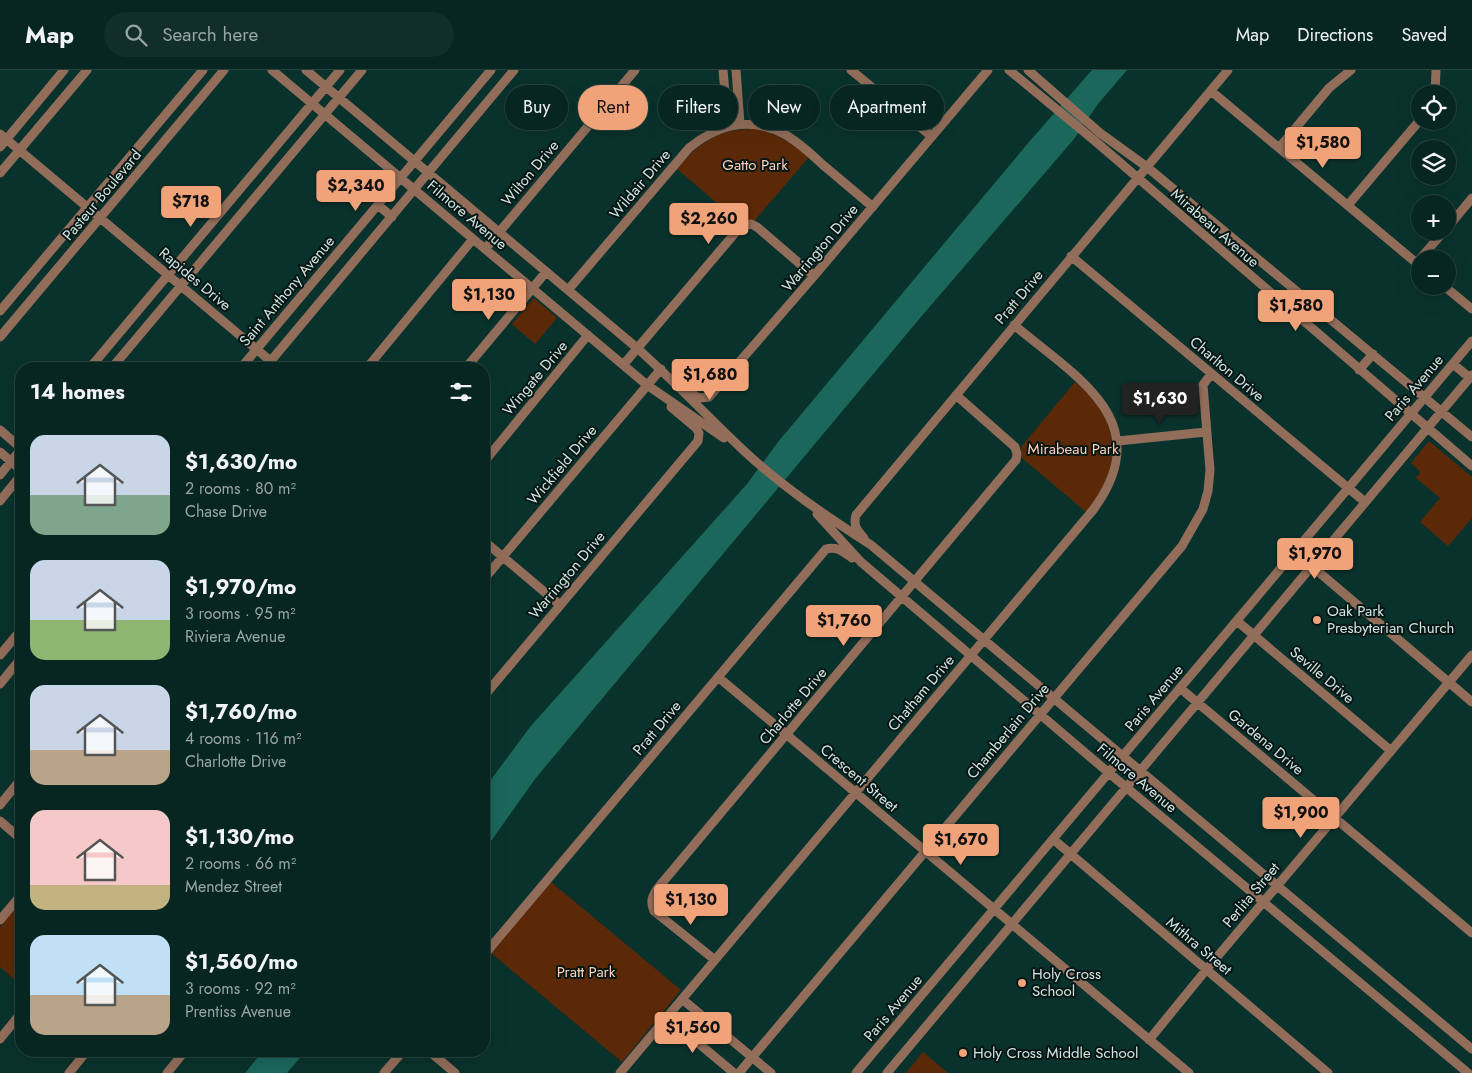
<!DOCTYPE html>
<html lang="en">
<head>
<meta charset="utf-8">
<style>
	:root { --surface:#082621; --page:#112e2a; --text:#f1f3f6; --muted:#98a5a5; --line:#29433f; --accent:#f0a279 }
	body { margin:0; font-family:Jost,sans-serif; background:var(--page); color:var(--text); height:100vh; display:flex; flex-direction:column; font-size:19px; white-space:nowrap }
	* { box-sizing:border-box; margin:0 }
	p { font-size:16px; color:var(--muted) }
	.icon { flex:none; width:28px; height:28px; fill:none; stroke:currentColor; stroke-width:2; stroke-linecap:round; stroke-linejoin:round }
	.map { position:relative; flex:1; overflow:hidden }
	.sheet { position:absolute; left:15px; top:292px; width:475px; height:695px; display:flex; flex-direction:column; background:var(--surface); border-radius:20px; box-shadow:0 5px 20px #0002,0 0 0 1px var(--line) }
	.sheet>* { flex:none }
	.top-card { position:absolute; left:505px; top:15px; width:475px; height:45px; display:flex; gap:10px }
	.tools { position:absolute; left:1411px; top:15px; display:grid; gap:10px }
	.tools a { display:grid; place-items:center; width:45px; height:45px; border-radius:50%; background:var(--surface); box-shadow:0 5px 20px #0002,0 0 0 1px var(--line); font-size:25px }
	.price { position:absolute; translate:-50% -42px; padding:0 11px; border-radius:5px; background:var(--accent); color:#111; font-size:16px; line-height:32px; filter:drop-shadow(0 1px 2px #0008) }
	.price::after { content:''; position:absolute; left:50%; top:30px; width:15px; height:11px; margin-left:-8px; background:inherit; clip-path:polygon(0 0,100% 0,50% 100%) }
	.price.on { background:#222; color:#fff }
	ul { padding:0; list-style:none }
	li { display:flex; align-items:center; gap:15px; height:125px; padding:0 15px }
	li span { display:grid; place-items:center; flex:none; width:140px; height:100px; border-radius:15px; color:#555 }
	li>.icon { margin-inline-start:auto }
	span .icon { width:60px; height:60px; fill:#fffc; stroke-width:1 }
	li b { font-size:21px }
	h2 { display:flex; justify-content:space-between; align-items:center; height:60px; padding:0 15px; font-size:21px }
	.chip { padding:0 18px; border-radius:22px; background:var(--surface); box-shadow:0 5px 20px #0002,0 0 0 1px var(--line); font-size:18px; line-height:45px }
	.chip.on { background:var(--accent); color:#111 }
	header { display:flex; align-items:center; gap:30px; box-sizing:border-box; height:70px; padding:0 25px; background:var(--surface); border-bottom:1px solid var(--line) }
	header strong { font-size:24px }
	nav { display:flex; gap:28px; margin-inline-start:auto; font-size:18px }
	.search { width:350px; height:45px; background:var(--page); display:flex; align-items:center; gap:12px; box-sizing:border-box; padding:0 18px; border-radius:28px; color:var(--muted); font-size:19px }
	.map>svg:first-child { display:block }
	.green { fill:#5b2907 }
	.water { fill:#1b675c }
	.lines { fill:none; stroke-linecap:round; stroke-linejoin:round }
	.minor { stroke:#926d5a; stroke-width:9 }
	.poi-dot { fill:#f0a279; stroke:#071614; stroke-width:2 }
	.labels { text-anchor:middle; stroke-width:4; stroke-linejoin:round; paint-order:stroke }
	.park-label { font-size:15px; fill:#fed0b8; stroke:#071614 }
	.street-label { font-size:15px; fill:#d1e5e1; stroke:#071614 }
	.poi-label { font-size:15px; fill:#d1e5e1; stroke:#071614; text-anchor:start }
</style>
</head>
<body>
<header>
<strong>Map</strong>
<div class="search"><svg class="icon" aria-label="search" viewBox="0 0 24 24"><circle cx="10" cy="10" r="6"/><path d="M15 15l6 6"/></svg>Search here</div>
<nav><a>Map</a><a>Directions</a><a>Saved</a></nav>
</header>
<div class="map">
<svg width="1472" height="1003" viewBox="0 0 1472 1003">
	<rect width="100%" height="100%" fill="#0a322c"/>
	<!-- green -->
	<path class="green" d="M 756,59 C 777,64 792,73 810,86 L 754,151 L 745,149 L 738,151 L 677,99 C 699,72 720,58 756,59 Z
		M 534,228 L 557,248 L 535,274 L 512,254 Z
		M 1075,312 C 1122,350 1124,396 1086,442 L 1022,388 L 1021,377 Z
		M 1429,371 L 1472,407 L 1472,448 L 1448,476 L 1420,452 L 1440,428 L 1416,408 L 1420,403 L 1420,401 L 1411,393 Z
		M 551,812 L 681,920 L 622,992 L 491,883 Z
		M 21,832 L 21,915 L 0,897 L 0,857 Z
		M 923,982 L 948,1003 L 906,1003 Z"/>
	<!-- water -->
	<path class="water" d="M 1092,0 L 1127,0 L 1098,34 L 1074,69 L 920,248 L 535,709 L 484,781 L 484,719 L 530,657 L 747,414 L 778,372 L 1029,72 Z
		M 263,981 L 306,981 L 287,1003 L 245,1003 Z"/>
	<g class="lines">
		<!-- minor -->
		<path class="minor" d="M 272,0 L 647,315 L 724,368
			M 306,0 L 637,278 C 674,311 707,346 742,379 C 781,416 826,446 871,475 L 1472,979
			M 723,0 L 728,56
			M 736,0 L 740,54
			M 851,0 L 931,66
			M 1009,0 L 1095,71 L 1472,396
			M 1028,0 L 1100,63 L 1147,97 L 1472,367
			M 1211,21 L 1420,196
			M 1435,24 L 1436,0
			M 0,64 L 280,299
			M 0,77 L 64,0
			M 1279,78 L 1329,18 L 1351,0
			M 0,103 L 87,0
			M 378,135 L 392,147
			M 1348,135 L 1420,50
			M 1448,157 L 1472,128
			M 486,178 L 635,0
			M 1071,186 L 1365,432
			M 1420,189 L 1444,161
			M 1444,216 L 1472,239
			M 568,220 L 689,78 C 717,55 750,46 784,64 C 799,72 811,84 823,95 C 840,109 856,123 873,137
			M 0,241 L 203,0
			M 0,267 L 224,0
			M 624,294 L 741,156 L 751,154 L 757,157 L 814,206
			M 1453,294 L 1470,308
			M 89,299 L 340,0
			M 111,299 L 362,0
			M 240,299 L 491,0
			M 264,299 L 514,0
			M 366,299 L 473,169
			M 465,299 L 546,202
			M 1359,300 L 1373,284
			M 688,321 L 699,328 L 709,327 L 814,206 L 988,0
			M 0,360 L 21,378
			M 1118,371 L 1206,362
			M 0,382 L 21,400
			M 484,392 L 588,265
			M 0,405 L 21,379
			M 0,431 L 21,405
			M 817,444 L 861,492 L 1109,703 L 1468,1003
			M 864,468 C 857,460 853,456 856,445 L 1228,0
			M 484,471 L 560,535
			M 1295,482 L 1472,632
			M 484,509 L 661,299
			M 1237,551 L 1390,680
			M 0,585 L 21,560
			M 718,607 L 1189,1003
			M 0,614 L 21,588
			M 1180,618 L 1472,863
			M 484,626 L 698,371 L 699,363 L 696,358 L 671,337
			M 0,735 L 21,709
			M 0,751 L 21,769
			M 1053,769 L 1328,1003
			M 0,850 L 21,825
			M 484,885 L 826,479 C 837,476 842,481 852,488
			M 715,890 L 654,841 C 650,832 652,827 657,819 L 1016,390 L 1017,384 L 1015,377 L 956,325
			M 682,929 L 771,1003
			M 667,947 L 734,1003
			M 0,969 L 21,943
			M 1149,970 L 1206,900 L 1472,585
			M 429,981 L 455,1003
			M 69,1003 L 87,981
			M 167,1003 L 185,981
			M 384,1003 L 403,981
			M 620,1003 L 1093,440 C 1159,351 1076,307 1014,255
			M 739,1003 L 1182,476 L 1203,439 L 1208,421 L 1210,400 L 1203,315 L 1211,304
			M 856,1003 L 1472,271
			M 887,1003 L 1472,305"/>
	</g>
	<!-- markers -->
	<g class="poi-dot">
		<circle cx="1317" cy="550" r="5"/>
		<circle cx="1022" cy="913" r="5"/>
		<circle cx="963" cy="983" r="5"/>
	</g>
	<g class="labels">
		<!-- park labels -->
		<g class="park-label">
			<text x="755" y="100">Gatto Park</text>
			<text x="1073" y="384">Mirabeau Park</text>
			<text x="586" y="907">Pratt Park</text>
		</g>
		<!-- street labels -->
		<g class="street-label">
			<text transform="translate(530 103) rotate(-50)" y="5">Wilton Drive</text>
			<text transform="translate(640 114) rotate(-50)" y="5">Wildair Drive</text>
			<text transform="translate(102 125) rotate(-50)" y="5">Pasteur Boulevard</text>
			<text transform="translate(467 145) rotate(40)" y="5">Filmore Avenue</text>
			<text transform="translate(1215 158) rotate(41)" y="5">Mirabeau Avenue</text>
			<text transform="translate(820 178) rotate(-50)" y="5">Warrington Drive</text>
			<text transform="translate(195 209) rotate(40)" y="5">Rapides Drive</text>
			<text transform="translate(287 221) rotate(-50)" y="5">Saint Anthony Avenue</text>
			<text transform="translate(1019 227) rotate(-50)" y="5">Pratt Drive</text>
			<text transform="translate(1227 299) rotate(40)" y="5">Charlton Drive</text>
			<text transform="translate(535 308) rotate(-50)" y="5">Wingate Drive</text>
			<text transform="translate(1414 318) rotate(-50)" y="5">Paris Avenue</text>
			<text transform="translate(562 395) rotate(-50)" y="5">Wickfield Drive</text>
			<text transform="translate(567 505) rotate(-50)" y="5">Warrington Drive</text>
			<text transform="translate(1322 605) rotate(40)" y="5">Seville Drive</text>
			<text transform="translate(921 623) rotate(-50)" y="5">Chatham Drive</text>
			<text transform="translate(1154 628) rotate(-50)" y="5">Paris Avenue</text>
			<text transform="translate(793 636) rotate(-50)" y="5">Charlotte Drive</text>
			<text transform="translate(657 658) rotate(-50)" y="5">Pratt Drive</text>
			<text transform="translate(1008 661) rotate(-50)" y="5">Chamberlain Drive</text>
			<text transform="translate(1266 672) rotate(40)" y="5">Gardena Drive</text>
			<text transform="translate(859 708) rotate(40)" y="5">Crescent Street</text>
			<text transform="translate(1137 708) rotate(40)" y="5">Filmore Avenue</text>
			<text transform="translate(1251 825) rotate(-50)" y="5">Perlita Street</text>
			<text transform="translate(1199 876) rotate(40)" y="5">Mithra Street</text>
			<text transform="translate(893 938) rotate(-50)" y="5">Paris Avenue</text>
		</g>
		<!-- poi labels -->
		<g class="poi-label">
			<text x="1327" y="546">Oak Park<tspan x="1327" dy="17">Presbyterian Church</tspan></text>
			<text x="1032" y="909">Holy Cross<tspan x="1032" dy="17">School</tspan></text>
			<text x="973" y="988">Holy Cross Middle School</text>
		</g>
	</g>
</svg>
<div class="tools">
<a><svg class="icon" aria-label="locate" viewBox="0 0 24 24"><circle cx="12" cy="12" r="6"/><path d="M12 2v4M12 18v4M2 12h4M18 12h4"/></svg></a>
<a><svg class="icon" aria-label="layers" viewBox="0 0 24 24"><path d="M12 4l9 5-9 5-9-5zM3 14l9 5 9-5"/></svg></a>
<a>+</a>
<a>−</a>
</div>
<b class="price" style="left:1323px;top:99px">$1,580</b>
<b class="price" style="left:356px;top:142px">$2,340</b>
<b class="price" style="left:191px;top:158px">$718</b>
<b class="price" style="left:709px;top:175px">$2,260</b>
<b class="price" style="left:489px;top:251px">$1,130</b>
<b class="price" style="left:1296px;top:262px">$1,580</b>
<b class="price" style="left:710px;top:331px">$1,680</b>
<b class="price on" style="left:1160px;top:355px">$1,630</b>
<b class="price" style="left:1315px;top:510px">$1,970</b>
<b class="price" style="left:844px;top:577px">$1,760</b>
<b class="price" style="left:1301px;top:769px">$1,900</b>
<b class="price" style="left:961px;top:796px">$1,670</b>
<b class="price" style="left:691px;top:856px">$1,130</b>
<b class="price" style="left:693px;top:984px">$1,560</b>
<div class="top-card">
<a class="chip">Buy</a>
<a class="chip on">Rent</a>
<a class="chip">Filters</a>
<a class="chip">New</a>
<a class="chip">Apartment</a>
</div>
<section class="sheet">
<h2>14 homes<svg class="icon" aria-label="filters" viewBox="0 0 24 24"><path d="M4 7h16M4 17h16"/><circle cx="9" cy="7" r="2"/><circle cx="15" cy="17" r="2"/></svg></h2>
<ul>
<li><span style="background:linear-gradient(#c9d6e8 60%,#7fa58c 0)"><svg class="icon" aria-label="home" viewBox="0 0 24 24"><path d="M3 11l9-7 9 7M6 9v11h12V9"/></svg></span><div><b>$1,630/mo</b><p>2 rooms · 80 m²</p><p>Chase Drive</p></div></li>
<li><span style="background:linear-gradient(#c9d6e8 60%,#8fb573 0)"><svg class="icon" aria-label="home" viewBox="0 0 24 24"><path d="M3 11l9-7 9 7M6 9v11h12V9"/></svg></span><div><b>$1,970/mo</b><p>3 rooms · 95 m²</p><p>Riviera Avenue</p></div></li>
<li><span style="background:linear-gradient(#c9d6e8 65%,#b9a48a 0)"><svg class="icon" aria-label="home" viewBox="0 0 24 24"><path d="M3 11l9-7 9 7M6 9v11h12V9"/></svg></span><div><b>$1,760/mo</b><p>4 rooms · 116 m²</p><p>Charlotte Drive</p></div></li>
<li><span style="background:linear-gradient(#f6c9c9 75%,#c2b280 0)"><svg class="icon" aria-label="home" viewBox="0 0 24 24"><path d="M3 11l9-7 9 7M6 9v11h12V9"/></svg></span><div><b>$1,130/mo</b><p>2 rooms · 66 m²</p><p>Mendez Street</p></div></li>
<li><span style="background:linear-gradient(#bfe0f5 60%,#b9a48a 0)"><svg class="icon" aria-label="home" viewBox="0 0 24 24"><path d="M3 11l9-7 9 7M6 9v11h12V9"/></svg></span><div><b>$1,560/mo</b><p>3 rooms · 92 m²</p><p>Prentiss Avenue</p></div></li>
</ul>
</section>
</div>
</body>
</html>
